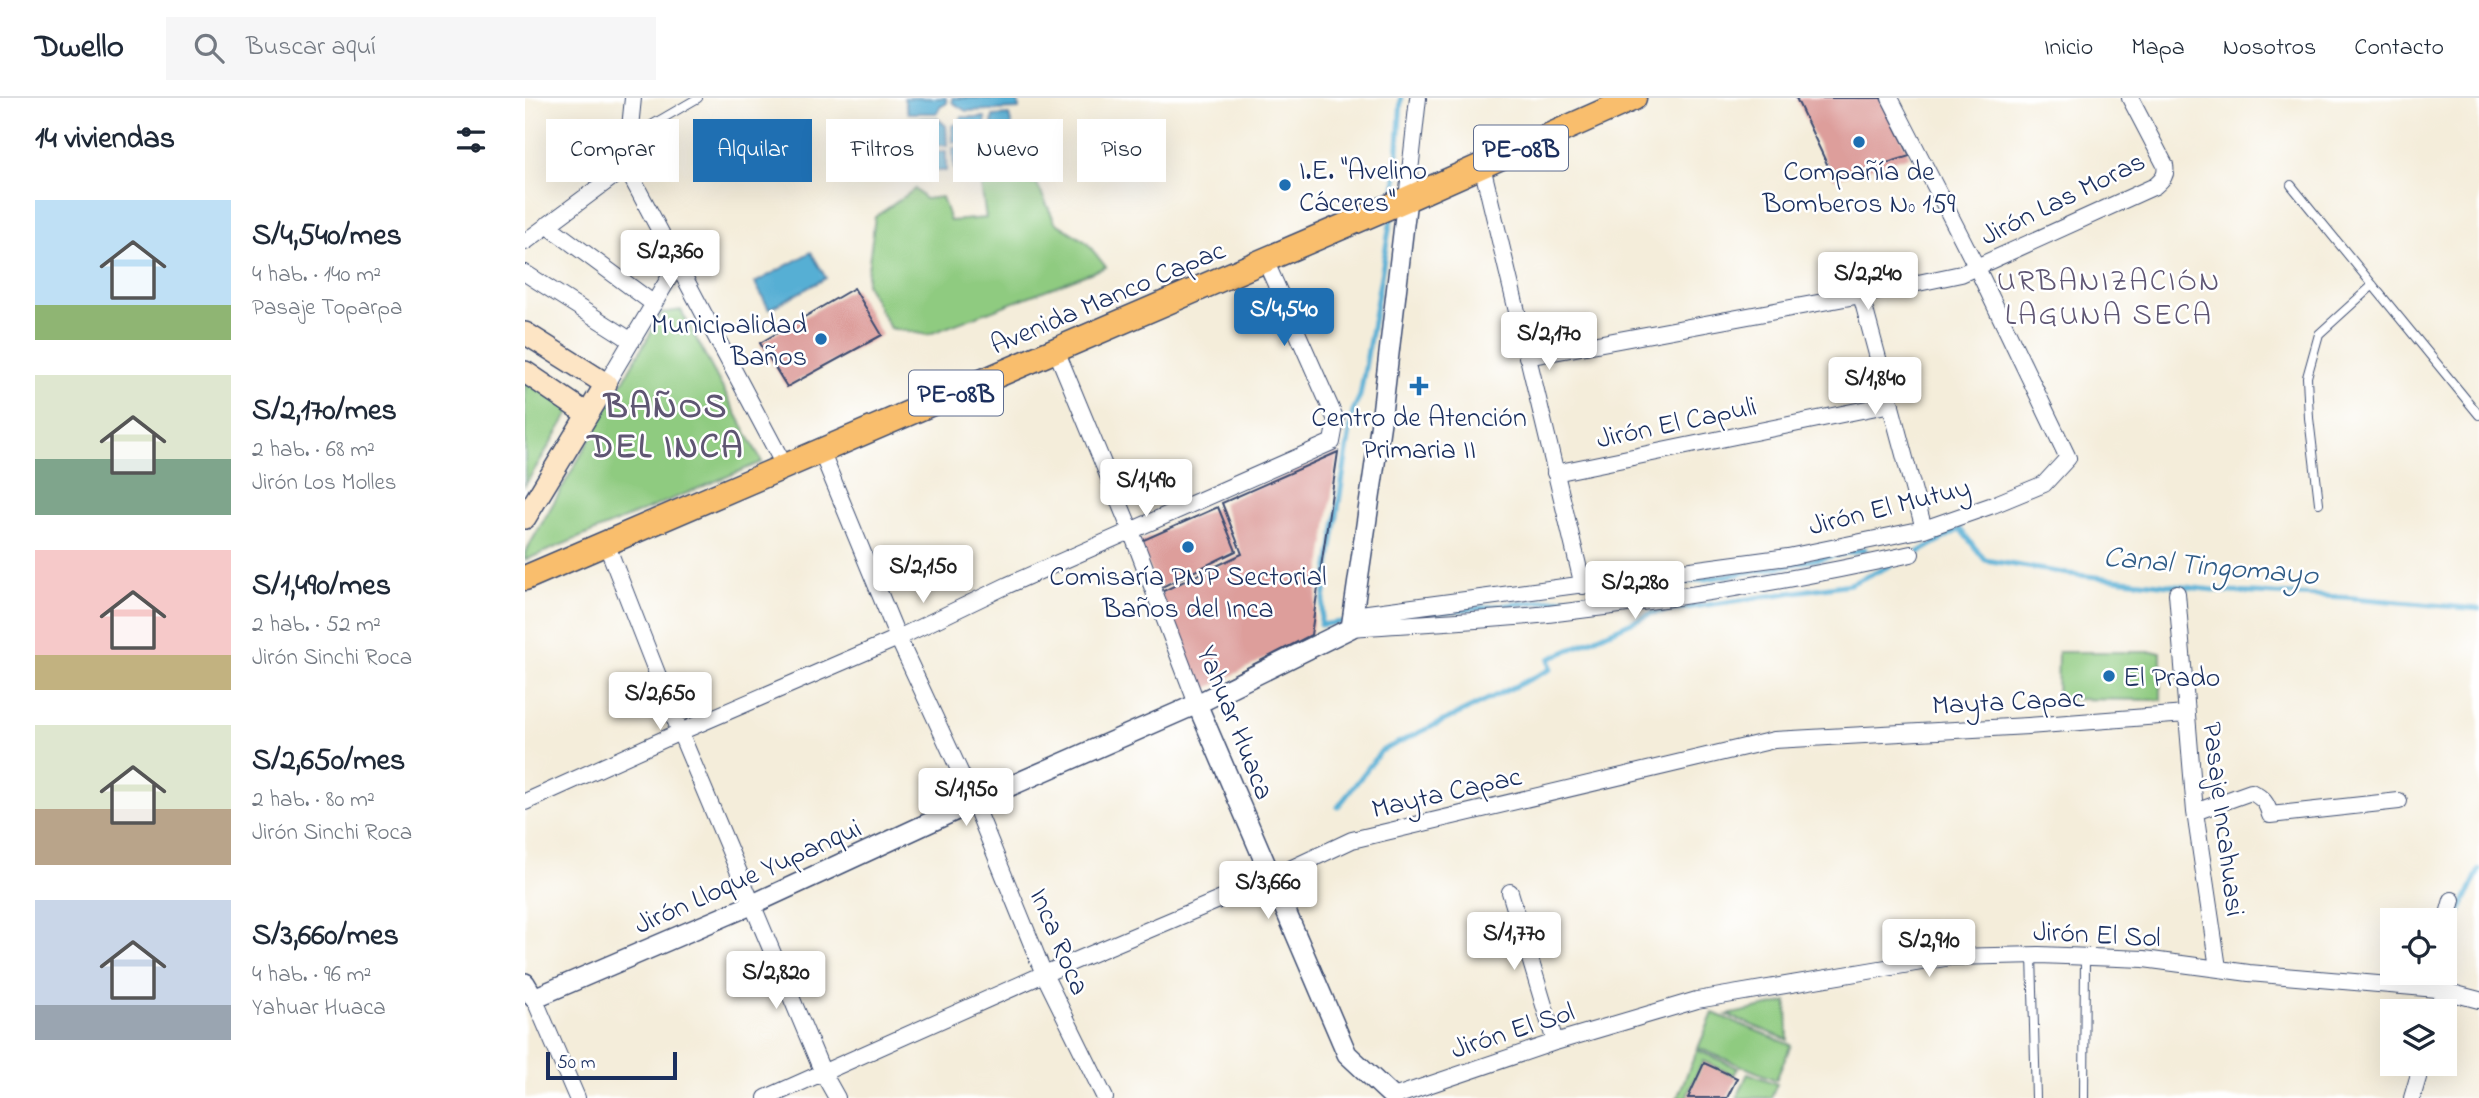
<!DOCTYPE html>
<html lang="es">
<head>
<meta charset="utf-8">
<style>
	:root { --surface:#fff; --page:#f6f6f7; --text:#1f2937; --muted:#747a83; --line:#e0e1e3; --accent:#1f6fb2 }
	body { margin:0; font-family:"Indie Flower",sans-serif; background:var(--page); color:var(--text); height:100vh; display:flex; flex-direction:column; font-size:26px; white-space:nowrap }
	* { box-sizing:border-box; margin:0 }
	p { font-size:23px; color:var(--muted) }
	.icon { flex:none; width:38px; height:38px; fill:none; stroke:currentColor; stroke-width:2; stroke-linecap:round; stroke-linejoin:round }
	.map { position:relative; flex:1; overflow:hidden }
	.sheet { display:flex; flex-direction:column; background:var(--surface); width:525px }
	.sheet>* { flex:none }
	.top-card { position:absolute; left:21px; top:21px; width:665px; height:63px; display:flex; gap:14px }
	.fabs { position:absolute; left:1855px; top:810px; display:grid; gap:14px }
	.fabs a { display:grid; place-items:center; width:77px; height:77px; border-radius:0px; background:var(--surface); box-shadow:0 7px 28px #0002; font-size:35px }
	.scale { position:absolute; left:21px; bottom:18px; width:131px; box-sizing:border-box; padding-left:7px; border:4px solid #1b2f5e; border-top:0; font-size:19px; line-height:24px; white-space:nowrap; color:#1b2f5e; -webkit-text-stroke:5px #fff; paint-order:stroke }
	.price { position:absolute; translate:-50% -60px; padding:0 16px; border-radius:7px; background:#fff; color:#222; font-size:23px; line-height:46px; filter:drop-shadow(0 2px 4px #0008) }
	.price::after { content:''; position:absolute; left:50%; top:42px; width:21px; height:16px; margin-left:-10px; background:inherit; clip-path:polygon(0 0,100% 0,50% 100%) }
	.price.active { background:var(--accent); color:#fff }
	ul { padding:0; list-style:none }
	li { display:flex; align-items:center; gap:21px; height:175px; padding:0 35px }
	li span { display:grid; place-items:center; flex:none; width:196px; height:140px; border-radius:0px; color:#555 }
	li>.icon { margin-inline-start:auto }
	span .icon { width:84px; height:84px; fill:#fffc; stroke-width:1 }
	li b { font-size:30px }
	h2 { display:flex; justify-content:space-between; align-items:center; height:84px; padding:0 35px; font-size:30px }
	.pill { padding:0 24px; border-radius:0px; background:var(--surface); box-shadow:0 7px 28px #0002; font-size:24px; line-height:63px }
	.pill.active { background:var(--accent); color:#fff }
	header { display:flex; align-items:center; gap:42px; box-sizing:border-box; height:98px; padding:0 35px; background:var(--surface); border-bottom:2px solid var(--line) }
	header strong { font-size:33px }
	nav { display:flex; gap:38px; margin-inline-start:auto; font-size:24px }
	.search { width:490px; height:63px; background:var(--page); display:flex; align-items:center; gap:18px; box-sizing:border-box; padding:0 24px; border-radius:0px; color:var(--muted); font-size:26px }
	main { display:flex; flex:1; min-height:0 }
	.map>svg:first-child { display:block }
	.green { fill:#8fcb80; stroke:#557d6f; stroke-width:2 }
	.water { fill:#57afd4; stroke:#396f99; stroke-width:2 }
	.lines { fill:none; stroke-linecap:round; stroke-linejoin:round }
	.stream { stroke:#57afd4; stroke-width:5 }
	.building { fill:#dd9e9b }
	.service-casing { stroke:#3c4c71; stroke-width:10 }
	.minor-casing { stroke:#3c4c71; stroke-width:18 }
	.tertiary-casing { stroke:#3c4c71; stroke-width:22 }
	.secondary-casing { stroke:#3c4c71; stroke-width:24 }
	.primary-casing { stroke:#3c4c71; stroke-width:27 }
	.service { stroke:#fff; stroke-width:8 }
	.minor { stroke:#fff; stroke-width:16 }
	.tertiary { stroke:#fff; stroke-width:19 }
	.secondary { stroke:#fde5c5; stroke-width:21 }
	.primary { stroke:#f9be6d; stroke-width:24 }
	.poi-dot { fill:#1f6fb2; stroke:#fff; stroke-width:2.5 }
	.labels { text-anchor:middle; stroke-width:5; stroke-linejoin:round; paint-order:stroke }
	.shield { fill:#fff; stroke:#5f6d8e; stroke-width:2 }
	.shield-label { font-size:26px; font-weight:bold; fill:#1b2f5e }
	.poi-label { font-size:28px; fill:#1b2f5e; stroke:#fff }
	.street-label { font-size:28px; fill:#1b2f5e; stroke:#fff }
	.neighbourhood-label { font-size:30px; letter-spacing:2px; fill:#5f5673; stroke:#fff }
	.water-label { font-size:30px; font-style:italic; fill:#305c87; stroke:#fff }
	.district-label { font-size:35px; font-weight:bold; letter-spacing:2px; fill:#5f5673; stroke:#fff }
</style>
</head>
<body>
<header>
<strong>Dwello</strong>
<div class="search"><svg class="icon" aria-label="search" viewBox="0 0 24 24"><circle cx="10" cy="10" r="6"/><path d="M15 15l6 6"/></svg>Buscar aquí</div>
<nav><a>Inicio</a><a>Mapa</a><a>Nosotros</a><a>Contacto</a></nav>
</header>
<main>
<section class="sheet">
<h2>14 viviendas<svg class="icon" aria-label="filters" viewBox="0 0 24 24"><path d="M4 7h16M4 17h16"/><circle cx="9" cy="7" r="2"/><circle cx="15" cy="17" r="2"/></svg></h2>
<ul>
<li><span style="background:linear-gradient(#bfe0f5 75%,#8fb573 0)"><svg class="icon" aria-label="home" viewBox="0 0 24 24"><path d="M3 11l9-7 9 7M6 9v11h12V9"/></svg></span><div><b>S/4,540/mes</b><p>4 hab. · 140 m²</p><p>Pasaje Toparpa</p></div></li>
<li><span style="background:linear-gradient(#dfe7d0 60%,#7fa58c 0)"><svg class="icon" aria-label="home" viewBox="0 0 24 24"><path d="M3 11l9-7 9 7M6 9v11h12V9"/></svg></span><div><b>S/2,170/mes</b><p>2 hab. · 68 m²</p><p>Jirón Los Molles</p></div></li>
<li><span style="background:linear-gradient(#f6c9c9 75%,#c2b280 0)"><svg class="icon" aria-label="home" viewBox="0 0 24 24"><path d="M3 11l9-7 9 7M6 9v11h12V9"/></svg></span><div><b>S/1,490/mes</b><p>2 hab. · 52 m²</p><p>Jirón Sinchi Roca</p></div></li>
<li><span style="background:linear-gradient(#dfe7d0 60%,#b9a48a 0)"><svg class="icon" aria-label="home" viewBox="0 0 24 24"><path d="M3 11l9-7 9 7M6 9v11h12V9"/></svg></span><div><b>S/2,650/mes</b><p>2 hab. · 80 m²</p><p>Jirón Sinchi Roca</p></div></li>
<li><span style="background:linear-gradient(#c9d6e8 75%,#9aa5b1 0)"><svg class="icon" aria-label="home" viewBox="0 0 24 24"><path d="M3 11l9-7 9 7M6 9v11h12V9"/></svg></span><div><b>S/3,660/mes</b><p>4 hab. · 96 m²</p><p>Yahuar Huaca</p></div></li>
</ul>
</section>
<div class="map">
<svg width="1954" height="1000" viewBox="0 0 1954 1000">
	<rect width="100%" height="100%" fill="#fff"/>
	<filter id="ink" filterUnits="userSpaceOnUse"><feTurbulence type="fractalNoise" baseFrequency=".0143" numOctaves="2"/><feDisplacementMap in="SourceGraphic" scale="14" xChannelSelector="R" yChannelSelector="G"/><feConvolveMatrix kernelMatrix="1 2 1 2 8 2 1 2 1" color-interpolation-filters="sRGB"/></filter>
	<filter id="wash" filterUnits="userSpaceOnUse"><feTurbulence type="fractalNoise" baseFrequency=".00686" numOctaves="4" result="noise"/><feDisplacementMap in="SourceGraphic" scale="28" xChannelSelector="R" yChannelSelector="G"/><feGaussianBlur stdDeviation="1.57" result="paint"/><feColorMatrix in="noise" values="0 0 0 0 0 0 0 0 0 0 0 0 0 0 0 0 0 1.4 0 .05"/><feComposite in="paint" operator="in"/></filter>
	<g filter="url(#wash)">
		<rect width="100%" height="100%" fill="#f4edda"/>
		<!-- green -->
		<path class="green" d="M 489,83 L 512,86 L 530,124 L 561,144 L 581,169 L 402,237 L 365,230 L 341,186 L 350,119 L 390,91 L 400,101 L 417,99 L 425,123 L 461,120 L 456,87 Z
			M 156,212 L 237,364 L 0,462 L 0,455 L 137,215 Z
			M 0,275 L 51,304 L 0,387 Z
			M 1533,554 L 1636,554 L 1636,602 L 1532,601 Z
			M 1262,904 L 1263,942 L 1202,917 Z
			M 1188,915 L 1266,947 L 1251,982 L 1173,950 Z
			M 1172,952 L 1213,970 L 1209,977 L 1178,963 L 1161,1000 L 1152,1000 Z
			M 1223,975 L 1252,986 L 1246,1000 L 1212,1000 Z"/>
		<!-- water -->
		<path class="water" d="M 379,0 L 421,0 L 422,5 L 415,9 L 412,15 L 383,15 Z
			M 427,0 L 489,0 L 493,2 L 494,11 L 441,13 L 427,4 Z
			M 484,17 L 490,39 L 470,40 L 466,36 L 468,18 Z
			M 437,19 L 460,19 L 461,39 L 455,43 L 428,44 L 427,28 L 434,25 Z
			M 412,20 L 421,28 L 422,47 L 396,48 L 384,21 Z
			M 493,46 L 497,71 L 467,71 L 467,52 L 472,47 Z
			M 451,49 L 457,60 L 457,67 L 450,71 L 429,71 L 428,50 Z
			M 421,53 L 421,73 L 400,73 L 400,55 Z
			M 286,154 L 301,180 L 244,211 L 230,185 Z"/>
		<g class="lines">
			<!-- stream -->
			<path class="stream" d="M 870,98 L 876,0
				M 1435,431 L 1460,462 L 1544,476 L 1707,494 L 1818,499 L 1954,511
				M 1397,439 L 1429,433
				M 1389,457 L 1435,431
				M 875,518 L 1077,497 L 1245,471 L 1340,451
				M 816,524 L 795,527 L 828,313 L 835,298 L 867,115
				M 813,709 L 856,653 L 1026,571 L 1024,561 L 1127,515 L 1325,486 L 1367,467
				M 1920,865 L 1932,820 L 1954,772
				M 1913,890 L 1917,875"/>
		</g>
		<g id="blocks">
			<!-- building -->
			<path class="building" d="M 1271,0 L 1356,0 L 1385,58 L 1309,81 Z
				M 329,190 L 357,237 L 262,289 L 235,245 Z
				M 813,354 L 786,537 L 673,595 L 634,495 L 717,456 L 697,405 Z
				M 693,409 L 711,453 L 633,491 L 614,444 Z
				M 1179,965 L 1212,980 L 1202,1000 L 1163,1000 Z"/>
		</g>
	</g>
	<g filter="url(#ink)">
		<use href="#blocks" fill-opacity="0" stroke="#3c4c71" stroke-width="2"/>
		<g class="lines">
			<defs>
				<path id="service" d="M 104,40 L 173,0
					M 1766,87 L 1954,317
					M 1794,405 L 1784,320 L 1782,279 L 1794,236 L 1848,187
					M 1507,857 L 1511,1000
					M 1559,1000 L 1560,858"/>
				<path id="minor" d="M 108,0 L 101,69 L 260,369
					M 957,68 L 1058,488
					M 882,101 L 893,0
					M 22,127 L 129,206
					M 0,144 L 101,69
					M 0,175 L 107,243
					M 1336,197 L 1399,431
					M 531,252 L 606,433 L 672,606
					M 1002,259 L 1336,197 L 1436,176 L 1630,88 C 1638,81 1642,77 1640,67 L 1605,0
					M 81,286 L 153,165
					M 296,353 L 373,540 L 449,704 L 519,876 L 580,1000
					M 1030,375 L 1366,306
					M 81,445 L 155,634 L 298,975 L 312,1000
					M 1652,495 L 1670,714 L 1693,870
					M 828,517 L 1263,459 L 1399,431 L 1468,407 L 1519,386 L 1543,360 L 1452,170 L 1365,0
					M 826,530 C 891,525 957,523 1023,516 C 1145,502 1266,483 1386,456
					M 0,704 L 155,634 L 373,540 L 483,487 L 807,344 L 811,322 L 740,162
					M 1670,714 L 1726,694 C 1738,700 1742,705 1745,717 L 1874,703
					M 985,794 L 1030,944
					M 1920,827 L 1927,802
					M 9,900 L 52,1000
					M 1913,914 L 1919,893
					M 868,999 L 1030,944 L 1172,902 L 1426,859 L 1514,857 L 1619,861 L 1724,875 L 1912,891 L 1954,902
					M 241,1000 L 519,876 L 746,780 L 827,742 L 1249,642 L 1503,628 L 1661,616
					M 1887,1000 L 1897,966"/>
				<path id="tertiary" d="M 672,606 L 822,956 L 869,1000
					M 0,885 L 9,900 L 226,807 L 449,704 L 672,606 L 826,530 L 856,324 L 882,101"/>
				<path id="secondary" d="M 0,235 L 81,286 L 0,420
					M 0,274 L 62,316"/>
				<path id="primary" d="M 0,480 L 882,101 L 1109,0"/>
			</defs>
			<!-- service casing -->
			<use href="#service" class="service-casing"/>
			<!-- minor casing -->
			<use href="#minor" class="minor-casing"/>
			<!-- tertiary casing -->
			<use href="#tertiary" class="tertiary-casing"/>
			<!-- secondary casing -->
			<use href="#secondary" class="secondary-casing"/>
			<!-- primary casing -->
			<use href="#primary" class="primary-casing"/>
			<!-- service -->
			<use href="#service" class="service"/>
			<!-- minor -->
			<use href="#minor" class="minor"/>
			<!-- tertiary -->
			<use href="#tertiary" class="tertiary"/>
			<!-- secondary -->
			<use href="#secondary" class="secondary"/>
			<!-- primary -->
			<use href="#primary" class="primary"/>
		</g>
	</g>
	<!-- markers -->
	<g class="poi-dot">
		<circle cx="1334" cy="44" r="7"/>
		<circle cx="760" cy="87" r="7"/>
		<circle cx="296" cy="241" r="7"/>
		<path d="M890.5 277.5h7v7h7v7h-7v7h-7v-7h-7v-7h7z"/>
		<circle cx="663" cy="449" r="7"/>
		<circle cx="1584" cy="578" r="7"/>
	</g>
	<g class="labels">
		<!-- shield labels -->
		<g class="shield">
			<rect x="949" y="27.5" width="94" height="45" rx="5"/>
			<rect x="384" y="272.5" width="94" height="45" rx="5"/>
		</g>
		<g class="shield-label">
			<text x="996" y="59">PE-08B</text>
			<text x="431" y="304">PE-08B</text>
		</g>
		<!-- poi labels -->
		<g class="poi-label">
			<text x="774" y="81" text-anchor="start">I.E. "Avelino<tspan x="774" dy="32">Cáceres"</tspan></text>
			<text x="1334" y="82">Compañía de<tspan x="1334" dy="32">Bomberos Nº 159</tspan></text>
			<text x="282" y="235" text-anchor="end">Municipalidad<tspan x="282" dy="32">Baños</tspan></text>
			<text x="894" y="328">Centro de Atención<tspan x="894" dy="32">Primaria II</tspan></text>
			<text x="663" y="487">Comisaría PNP Sectorial<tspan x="663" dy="32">Baños del Inca</tspan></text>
			<text x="1598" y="588" text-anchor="start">El Prado</text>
		</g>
		<!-- street labels -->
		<g class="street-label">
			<text transform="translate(1537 99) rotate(-26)" y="10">Jirón Las Moras</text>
			<text transform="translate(582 198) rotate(-23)" y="10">Avenida Manco Capac</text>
			<text transform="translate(1151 323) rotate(-12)" y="10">Jirón El Capuli</text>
			<text transform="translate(1364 407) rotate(-14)" y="10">Jirón El Mutuy</text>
			<text transform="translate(1483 602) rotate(-3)" y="10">Mayta Capac</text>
			<text transform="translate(712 624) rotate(68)" y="10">Yahuar Huaca</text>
			<text transform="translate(921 693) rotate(-13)" y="10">Mayta Capac</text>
			<text transform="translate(1700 721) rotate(83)" y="10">Pasaje Incahuasi</text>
			<text transform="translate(222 777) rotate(-24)" y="10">Jirón Lloque Yupanqui</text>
			<text transform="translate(1572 835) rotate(3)" y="10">Jirón El Sol</text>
			<text transform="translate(536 843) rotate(67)" y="10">Inca Roca</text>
			<text transform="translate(987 931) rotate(-18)" y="10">Jirón El Sol</text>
		</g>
		<!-- neighbourhood labels -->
		<g class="neighbourhood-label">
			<text x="1584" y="192">URBANIZACIÓN<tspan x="1584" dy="34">LAGUNA SECA</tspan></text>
		</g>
		<!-- water labels -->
		<g class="water-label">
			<text transform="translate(1686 467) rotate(5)" y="10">Canal Tingomayo</text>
		</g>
		<!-- district labels -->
		<g class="district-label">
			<text x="141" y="319">BAÑOS<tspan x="141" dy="40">DEL INCA</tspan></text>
		</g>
	</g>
</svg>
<div class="fabs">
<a><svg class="icon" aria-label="locate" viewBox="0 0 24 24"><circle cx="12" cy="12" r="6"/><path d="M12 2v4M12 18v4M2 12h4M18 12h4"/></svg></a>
<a><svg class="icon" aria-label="layers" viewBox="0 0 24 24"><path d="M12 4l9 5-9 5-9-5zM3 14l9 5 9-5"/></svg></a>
</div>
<div class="scale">50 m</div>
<b class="price" style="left:145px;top:192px">S/2,360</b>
<b class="price" style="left:1343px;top:214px">S/2,240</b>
<b class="price active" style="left:759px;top:250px">S/4,540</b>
<b class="price" style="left:1024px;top:274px">S/2,170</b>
<b class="price" style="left:1350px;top:319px">S/1,840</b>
<b class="price" style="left:621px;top:421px">S/1,490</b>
<b class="price" style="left:398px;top:507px">S/2,150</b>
<b class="price" style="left:1110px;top:523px">S/2,280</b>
<b class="price" style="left:135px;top:634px">S/2,650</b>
<b class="price" style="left:441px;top:730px">S/1,950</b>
<b class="price" style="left:743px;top:823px">S/3,660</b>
<b class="price" style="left:989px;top:874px">S/1,770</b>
<b class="price" style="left:1404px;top:881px">S/2,910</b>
<b class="price" style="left:251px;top:913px">S/2,820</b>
<div class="top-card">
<a class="pill">Comprar</a>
<a class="pill active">Alquilar</a>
<a class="pill">Filtros</a>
<a class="pill">Nuevo</a>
<a class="pill">Piso</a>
</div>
</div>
</main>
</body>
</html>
